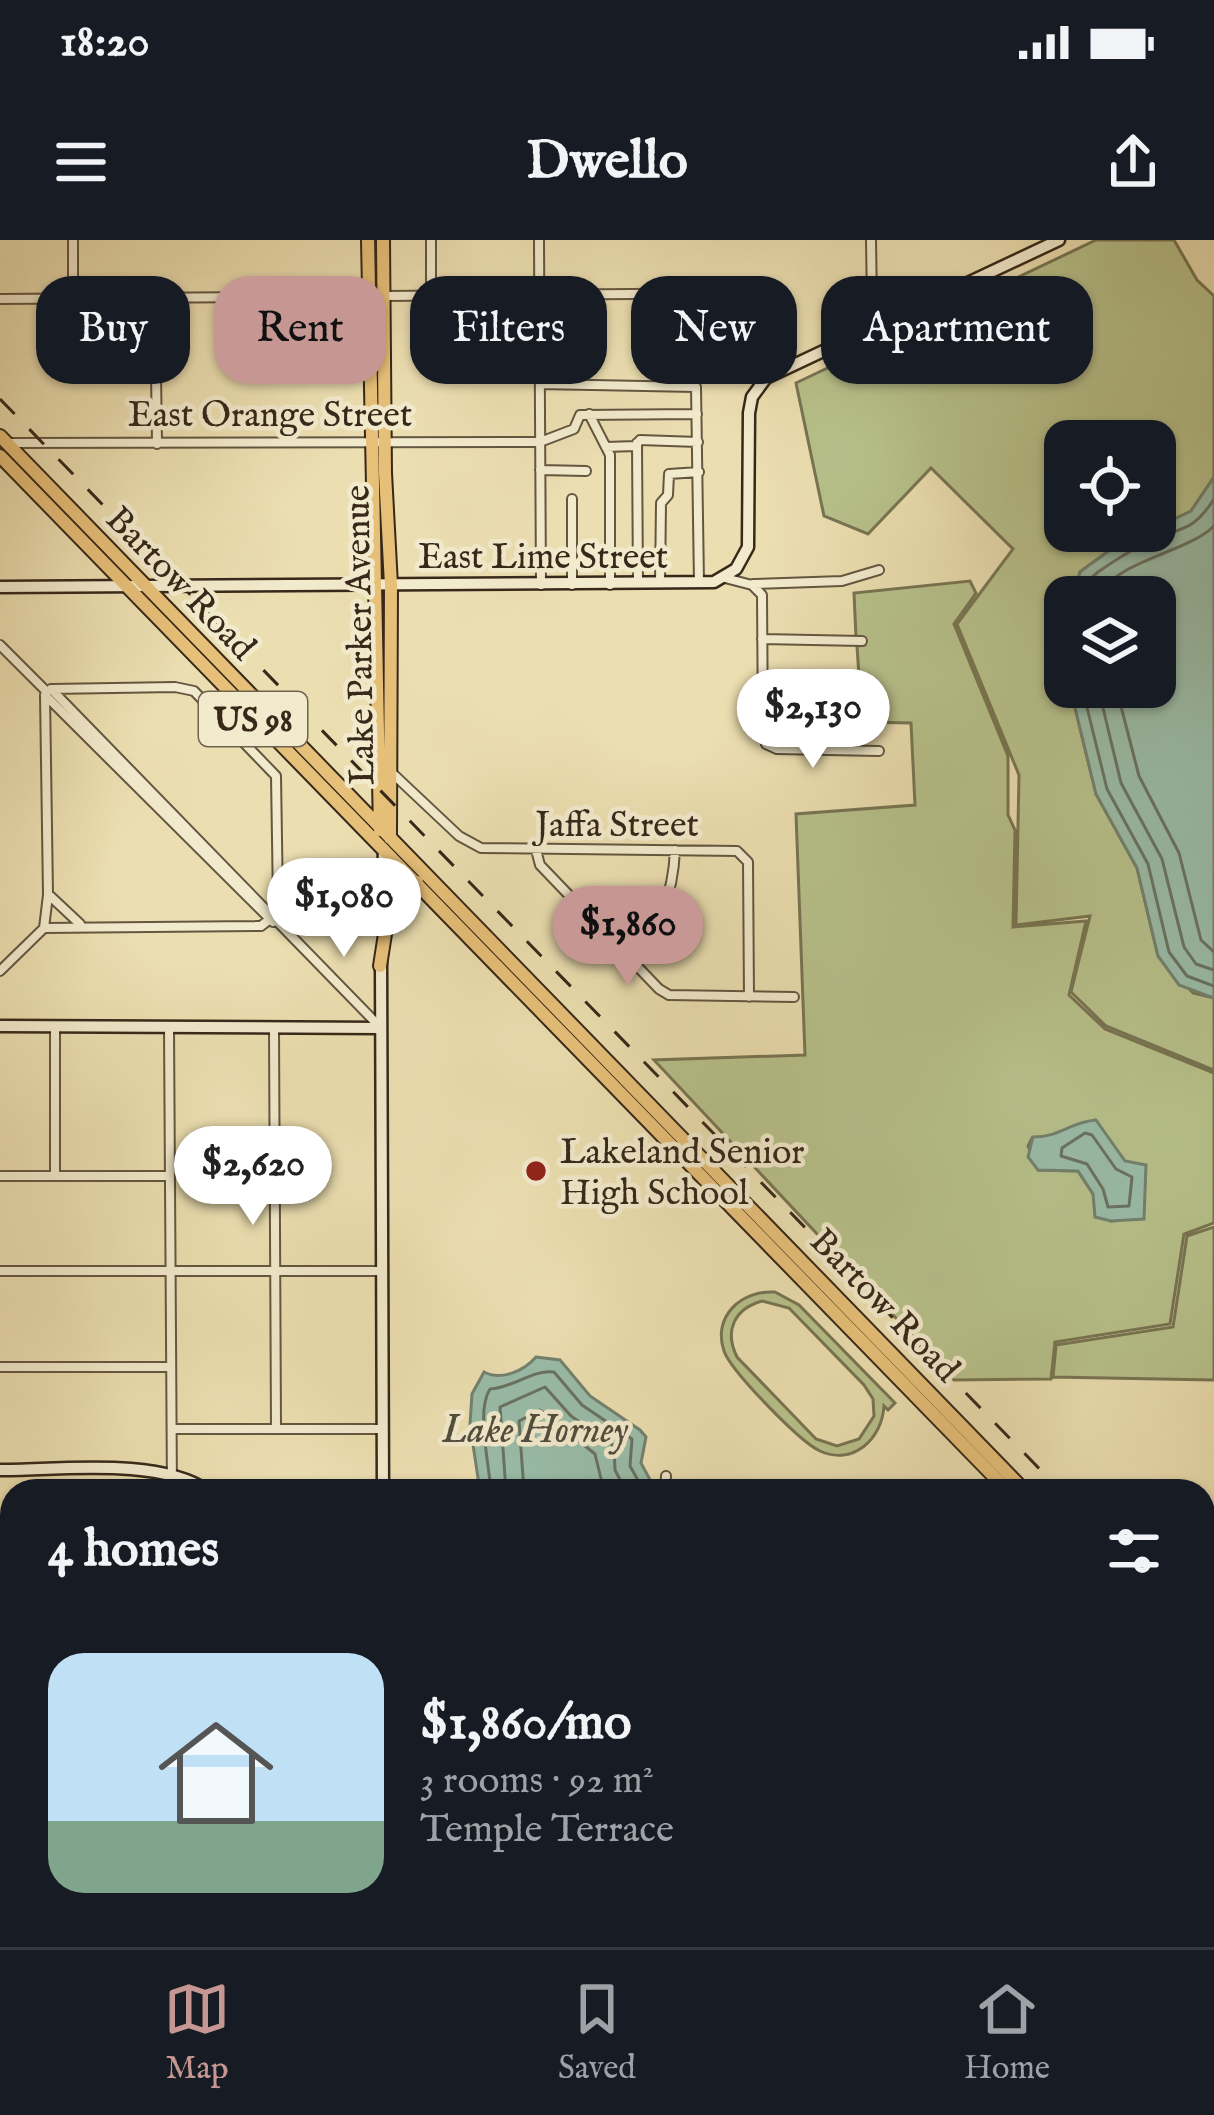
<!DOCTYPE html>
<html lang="en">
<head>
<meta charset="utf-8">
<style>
	:root { --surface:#171b24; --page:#20242c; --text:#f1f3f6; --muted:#9ea1a6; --line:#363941; --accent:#c59692 }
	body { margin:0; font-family:"IM FELL English",serif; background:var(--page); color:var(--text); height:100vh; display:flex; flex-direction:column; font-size:45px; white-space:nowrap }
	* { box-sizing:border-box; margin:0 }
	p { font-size:39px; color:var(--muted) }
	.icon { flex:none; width:66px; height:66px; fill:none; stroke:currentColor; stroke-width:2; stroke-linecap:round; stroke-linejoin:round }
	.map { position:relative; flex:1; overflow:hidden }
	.panel { position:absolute; left:0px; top:1239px; width:1215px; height:468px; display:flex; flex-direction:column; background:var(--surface); border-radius:36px 36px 0 0; box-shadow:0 3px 9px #0004 }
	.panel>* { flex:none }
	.hud { position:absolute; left:36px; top:36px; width:1143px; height:108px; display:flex; gap:24px }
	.fabs { position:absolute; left:1044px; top:180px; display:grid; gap:24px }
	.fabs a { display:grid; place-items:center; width:132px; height:132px; border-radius:24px; background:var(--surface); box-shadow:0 3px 9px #0004; font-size:60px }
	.price { position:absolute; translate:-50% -102px; padding:0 27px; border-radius:42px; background:#fff; color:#222; font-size:39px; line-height:78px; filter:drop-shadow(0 3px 6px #0008) }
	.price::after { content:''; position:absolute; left:50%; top:72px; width:36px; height:27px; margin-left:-18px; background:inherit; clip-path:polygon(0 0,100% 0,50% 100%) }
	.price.on { background:var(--accent); color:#111 }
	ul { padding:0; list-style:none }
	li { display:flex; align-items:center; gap:36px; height:300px; padding:0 48px }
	li span { display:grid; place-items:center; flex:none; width:336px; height:240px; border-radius:36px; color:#555 }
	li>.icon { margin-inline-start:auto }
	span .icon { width:144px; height:144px; fill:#fffc; stroke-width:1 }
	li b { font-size:51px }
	h2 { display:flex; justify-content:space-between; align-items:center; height:144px; padding:0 48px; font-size:51px }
	.tag { padding:0 42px; border-radius:36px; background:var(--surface); box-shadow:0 3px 9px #0004; font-size:42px; line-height:108px }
	.tag.on { background:var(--accent); color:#111 }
	.status { display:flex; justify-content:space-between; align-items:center; height:84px; padding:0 60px; background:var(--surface); direction:ltr }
	.status svg { height:33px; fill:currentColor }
	header { display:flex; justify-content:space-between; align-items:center; height:156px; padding:0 48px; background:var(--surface); font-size:54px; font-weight:800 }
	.dock { display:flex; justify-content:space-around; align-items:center; height:168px; border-top:3px solid var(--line); background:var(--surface); font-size:33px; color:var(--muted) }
	.dock a { display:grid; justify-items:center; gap:6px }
	.dock .on { color:var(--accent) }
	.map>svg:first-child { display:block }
	.green { fill:#b7c18b; stroke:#777452; stroke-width:3; fill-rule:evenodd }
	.water { fill:#99bca8; stroke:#72816f; stroke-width:3 }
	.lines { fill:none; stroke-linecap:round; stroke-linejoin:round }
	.shore { stroke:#687261; stroke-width:3 }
	.street-casing { stroke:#645640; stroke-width:12 }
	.secondary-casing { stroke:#37281a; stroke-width:15 }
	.primary-casing { stroke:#37281a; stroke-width:16 }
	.street { stroke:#f2eacc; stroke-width:8 }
	.secondary { stroke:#f2eacc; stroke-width:10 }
	.primary { stroke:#e6bf78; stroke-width:12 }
	.rail { stroke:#37281a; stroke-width:3; stroke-dasharray:21 21; stroke-linecap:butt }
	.poi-dot { fill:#8f2418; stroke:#f2eacc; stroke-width:4.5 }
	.labels { text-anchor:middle; stroke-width:9; stroke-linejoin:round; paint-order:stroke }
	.shield { fill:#f2eacc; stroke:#6f624f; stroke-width:3 }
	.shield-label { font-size:33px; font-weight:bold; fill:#37281a }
	.street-label { font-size:36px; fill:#37281a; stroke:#f2eacc }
	.poi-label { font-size:36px; fill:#37281a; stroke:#f2eacc; text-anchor:start }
	.water-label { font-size:39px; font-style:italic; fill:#504d3e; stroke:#f2eacc }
</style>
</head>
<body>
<div class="status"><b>18:20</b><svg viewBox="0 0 49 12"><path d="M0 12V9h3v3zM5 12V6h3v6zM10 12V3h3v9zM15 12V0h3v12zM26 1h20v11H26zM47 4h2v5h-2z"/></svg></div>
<header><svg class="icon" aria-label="menu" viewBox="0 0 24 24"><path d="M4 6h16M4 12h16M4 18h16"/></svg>Dwello<svg class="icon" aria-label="share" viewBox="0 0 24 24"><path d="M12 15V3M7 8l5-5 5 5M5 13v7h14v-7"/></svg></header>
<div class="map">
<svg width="1214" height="1707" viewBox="0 0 1214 1707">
	<rect width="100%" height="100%" fill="#ebdeb0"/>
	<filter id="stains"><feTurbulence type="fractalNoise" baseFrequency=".00167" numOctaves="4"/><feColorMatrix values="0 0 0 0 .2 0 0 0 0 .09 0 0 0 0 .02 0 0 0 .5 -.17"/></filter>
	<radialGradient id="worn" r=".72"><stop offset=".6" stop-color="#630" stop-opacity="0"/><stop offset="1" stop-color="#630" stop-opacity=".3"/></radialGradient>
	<!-- green -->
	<path class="green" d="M 1096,0 L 1174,0 L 1197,40 L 1214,56 L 1214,237 L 1191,271 L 1155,289 L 1155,201 L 1065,201 L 1065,291 L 1151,291 L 1114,307 L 1080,332 L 1074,357 L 1065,357 L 1060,399 L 1065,447 L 1070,447 L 1096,554 L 1137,628 L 1158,716 L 1193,753 L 1214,758 L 1214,830 L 1106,786 L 1071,752 L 1090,676 L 1016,685 L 1019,535 L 957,384 L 1013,309 L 931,228 L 868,294 L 824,276 L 796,143 Z
		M 970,341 L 976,353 L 954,384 L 1008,516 L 1008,575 L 1015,590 L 1013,687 L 1086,681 L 1069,755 L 1105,789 L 1214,833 L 1214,983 L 1184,994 L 1170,1084 L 1055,1102 L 1051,1139 L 954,1140 L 654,820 L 805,815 L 796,574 L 915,565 L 911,483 L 862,482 L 857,406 L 865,405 L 865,398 L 856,397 L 854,353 ZM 1095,880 L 1125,922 L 1129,978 L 1111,981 L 1078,931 L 1038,930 L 1028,906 L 1032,898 L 1056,897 Z
		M 1214,987 L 1214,1140 L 1053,1137 L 1056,1105 L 1173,1087 L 1187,996 Z
		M 775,1052 L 799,1065 L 895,1163 L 888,1170 L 884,1166 C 882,1199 853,1226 820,1211 C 800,1202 731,1131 724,1111 C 712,1076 742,1050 775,1052 ZM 762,1061 L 789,1068 L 864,1145 L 873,1159 L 874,1176 L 859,1199 L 837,1206 L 816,1199 L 737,1117 C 724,1091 734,1069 762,1061 Z"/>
	<!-- water -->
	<path class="water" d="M 1214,237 L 1214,758 L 1179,745 L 1158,716 L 1137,628 L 1096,554 L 1070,447 L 1155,447 L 1155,357 L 1074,357 L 1080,332 L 1114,307 L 1191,271 Z
		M 1096,880 L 1125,921 L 1146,925 L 1144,979 L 1111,981 L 1095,977 L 1093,954 L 1078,931 L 1038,930 L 1028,917 L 1033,897 C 1061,897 1070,882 1096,880 Z
		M 536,1117 L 560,1120 L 590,1156 L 640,1190 L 646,1197 L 641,1223 L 656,1251 L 480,1251 L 472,1198 L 475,1188 L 470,1184 L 472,1154 L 484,1132 C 501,1141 524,1131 536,1117 Z
		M 12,1663 L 12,1695 L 341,1695 L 360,1707 L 0,1707 L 0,1668 Z"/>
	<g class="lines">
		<!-- shore -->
		<path class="shore" d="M 1087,357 L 1090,339 L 1098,332 C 1114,321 1132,309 1150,301 C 1182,286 1191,294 1214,259
			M 1102,357 C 1109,322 1188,313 1214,286
			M 1082,447 L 1107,549 L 1148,624 L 1169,712 L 1187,736 L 1214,746
			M 1098,447 L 1121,543 L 1162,619 L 1184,707 L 1196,724 L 1214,730
			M 1116,447 L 1139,536 L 1179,613 L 1201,700 L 1214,712
			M 1085,893 L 1092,895 L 1116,929 L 1132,937 L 1129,966 L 1108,967 L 1103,949 L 1087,924 L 1061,916 L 1062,908 Z
			M 491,1251 C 489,1223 476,1170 490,1149 C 513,1148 533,1129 554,1132 L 582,1165 L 632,1199 L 630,1226 L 644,1251
			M 506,1251 L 500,1167 L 545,1147 L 571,1176 L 614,1206 L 615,1230 L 626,1251
			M 524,1251 L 519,1181 L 540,1170 L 595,1214 L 604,1251"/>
		<defs>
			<path id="street" d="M 73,0 L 73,58
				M 431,0 L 431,129
				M 539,0 L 541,345
				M 871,0 L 872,62 L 881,84
				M 155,58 L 157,204
				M 0,59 L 756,53
				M 540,144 L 696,147 L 699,343
				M 589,174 L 610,215 L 610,345
				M 8,203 L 540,202 L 574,189 L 580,175 L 697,174
				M 637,203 L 638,343
				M 606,207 L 635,206 L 640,200 L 698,202
				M 540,230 L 586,231
				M 572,259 L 572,345
				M 725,338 L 752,345 L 762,355 L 763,494 L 766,504 L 777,509 L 879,511
				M 660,343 L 661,263 L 668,255 L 669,234 L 699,232
				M 753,344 L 842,341 L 879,330
				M 762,399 L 862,401
				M 0,405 L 47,452
				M 52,450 L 380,787
				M 45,455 L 273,682
				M 45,455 L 48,654 L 80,684
				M 233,490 L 253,470
				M 390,531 L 459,596 L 481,608 L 737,611 L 748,622 L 749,757
				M 536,610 L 540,625 L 659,749 L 669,755 L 794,757
				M 44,688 L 48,655
				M 629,717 C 661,685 673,655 675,610
				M 0,731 L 44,688 L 261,686 L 275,675 L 278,662 L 276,536 L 194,451 L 175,447 L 51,449
				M 55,787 L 55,936
				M 169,788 L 172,1251
				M 274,789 L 276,1188
				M 0,936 L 170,936
				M 0,1031 L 382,1031
				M 0,1127 L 171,1127
				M 172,1189 L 382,1189
				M 665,1251 L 666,1236
				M 0,1333 L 12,1333
				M 1203,1635 L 1214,1635
				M 872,1695 L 872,1707
				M 1072,1695 L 1072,1707
				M 448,1707 L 460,1695
				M 602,1707 L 614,1695
				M 972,1707 L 972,1695"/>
			<path id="secondary" d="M 0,347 L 714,342 L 736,329 L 748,307 L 749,173 L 752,157 L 766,138 L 1059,0
				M 382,684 L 384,609
				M 381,720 L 383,1251
				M 0,786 L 381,788
				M 0,1230 C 59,1230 159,1217 208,1251
				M 0,1646 L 12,1642
				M 376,1695 L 403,1707"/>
			<path id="primary" d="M 368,0 L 380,590
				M 383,0 L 385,233 L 391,345 L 390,598
				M 0,196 L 1025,1251
				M 0,216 L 1008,1251
				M 380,726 L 392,649 L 402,642 L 417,642
				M 1203,1437 L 1214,1448
				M 1203,1457 L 1214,1468"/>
		</defs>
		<!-- street casing -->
		<use href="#street" class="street-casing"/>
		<!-- secondary casing -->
		<use href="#secondary" class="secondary-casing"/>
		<!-- primary casing -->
		<use href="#primary" class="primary-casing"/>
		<!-- street -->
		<use href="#street" class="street"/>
		<!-- secondary -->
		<use href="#secondary" class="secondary"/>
		<!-- primary -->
		<use href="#primary" class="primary"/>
		<!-- rail -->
		<path class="rail" d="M 0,159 L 1061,1251
			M 1203,1398 L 1214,1410"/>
	</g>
	<!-- markers -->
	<circle class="poi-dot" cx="536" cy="931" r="12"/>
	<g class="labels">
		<!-- shield labels -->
		<rect class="shield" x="199" y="452" width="108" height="54" rx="9"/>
		<g class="shield-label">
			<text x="253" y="491">US 98</text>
		</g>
		<!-- street labels -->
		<g class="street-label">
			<text x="270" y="186">East Orange Street</text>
			<text x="543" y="328">East Lime Street</text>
			<text transform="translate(182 342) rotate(46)" y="13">Bartow Road</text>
			<text transform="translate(358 395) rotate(-91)" y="13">Lake Parker Avenue</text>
			<text x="617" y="596">Jaffa Street</text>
			<text transform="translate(886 1064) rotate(46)" y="13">Bartow Road</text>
		</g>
		<!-- poi labels -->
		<g class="poi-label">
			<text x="560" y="923">Lakeland Senior<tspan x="560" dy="41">High School</tspan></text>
		</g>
		<!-- water labels -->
		<g class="water-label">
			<text x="535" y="1202">Lake Horney</text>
		</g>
	</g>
	<rect width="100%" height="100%" filter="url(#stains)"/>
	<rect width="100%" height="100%" fill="url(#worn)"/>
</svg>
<div class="fabs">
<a><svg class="icon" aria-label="locate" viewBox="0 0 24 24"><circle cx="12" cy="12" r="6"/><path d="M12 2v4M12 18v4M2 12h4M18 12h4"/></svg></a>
<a><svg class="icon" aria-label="layers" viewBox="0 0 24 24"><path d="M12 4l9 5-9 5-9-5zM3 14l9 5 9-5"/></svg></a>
</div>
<b class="price" style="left:813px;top:531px">$2,130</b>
<b class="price" style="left:344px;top:720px">$1,080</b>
<b class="price on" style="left:628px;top:748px">$1,860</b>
<b class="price" style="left:253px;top:988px">$2,620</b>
<div class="hud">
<a class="tag">Buy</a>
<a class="tag on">Rent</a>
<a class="tag">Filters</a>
<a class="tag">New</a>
<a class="tag">Apartment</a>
</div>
<section class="panel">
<h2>4 homes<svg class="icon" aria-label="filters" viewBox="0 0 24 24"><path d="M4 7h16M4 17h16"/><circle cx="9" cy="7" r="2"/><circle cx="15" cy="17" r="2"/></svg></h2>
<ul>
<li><span style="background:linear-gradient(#bfe0f5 70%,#7fa58c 0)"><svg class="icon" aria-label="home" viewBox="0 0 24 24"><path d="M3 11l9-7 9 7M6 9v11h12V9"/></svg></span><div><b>$1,860/mo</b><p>3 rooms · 92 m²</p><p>Temple Terrace</p></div></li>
</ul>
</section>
</div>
<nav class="dock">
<a class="on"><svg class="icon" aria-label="map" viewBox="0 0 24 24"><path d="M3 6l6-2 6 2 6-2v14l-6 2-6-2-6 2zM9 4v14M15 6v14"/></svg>Map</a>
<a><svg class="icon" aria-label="saved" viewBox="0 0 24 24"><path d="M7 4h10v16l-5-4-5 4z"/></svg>Saved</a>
<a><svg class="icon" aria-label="home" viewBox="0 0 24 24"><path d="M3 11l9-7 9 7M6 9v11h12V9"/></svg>Home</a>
</nav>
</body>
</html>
